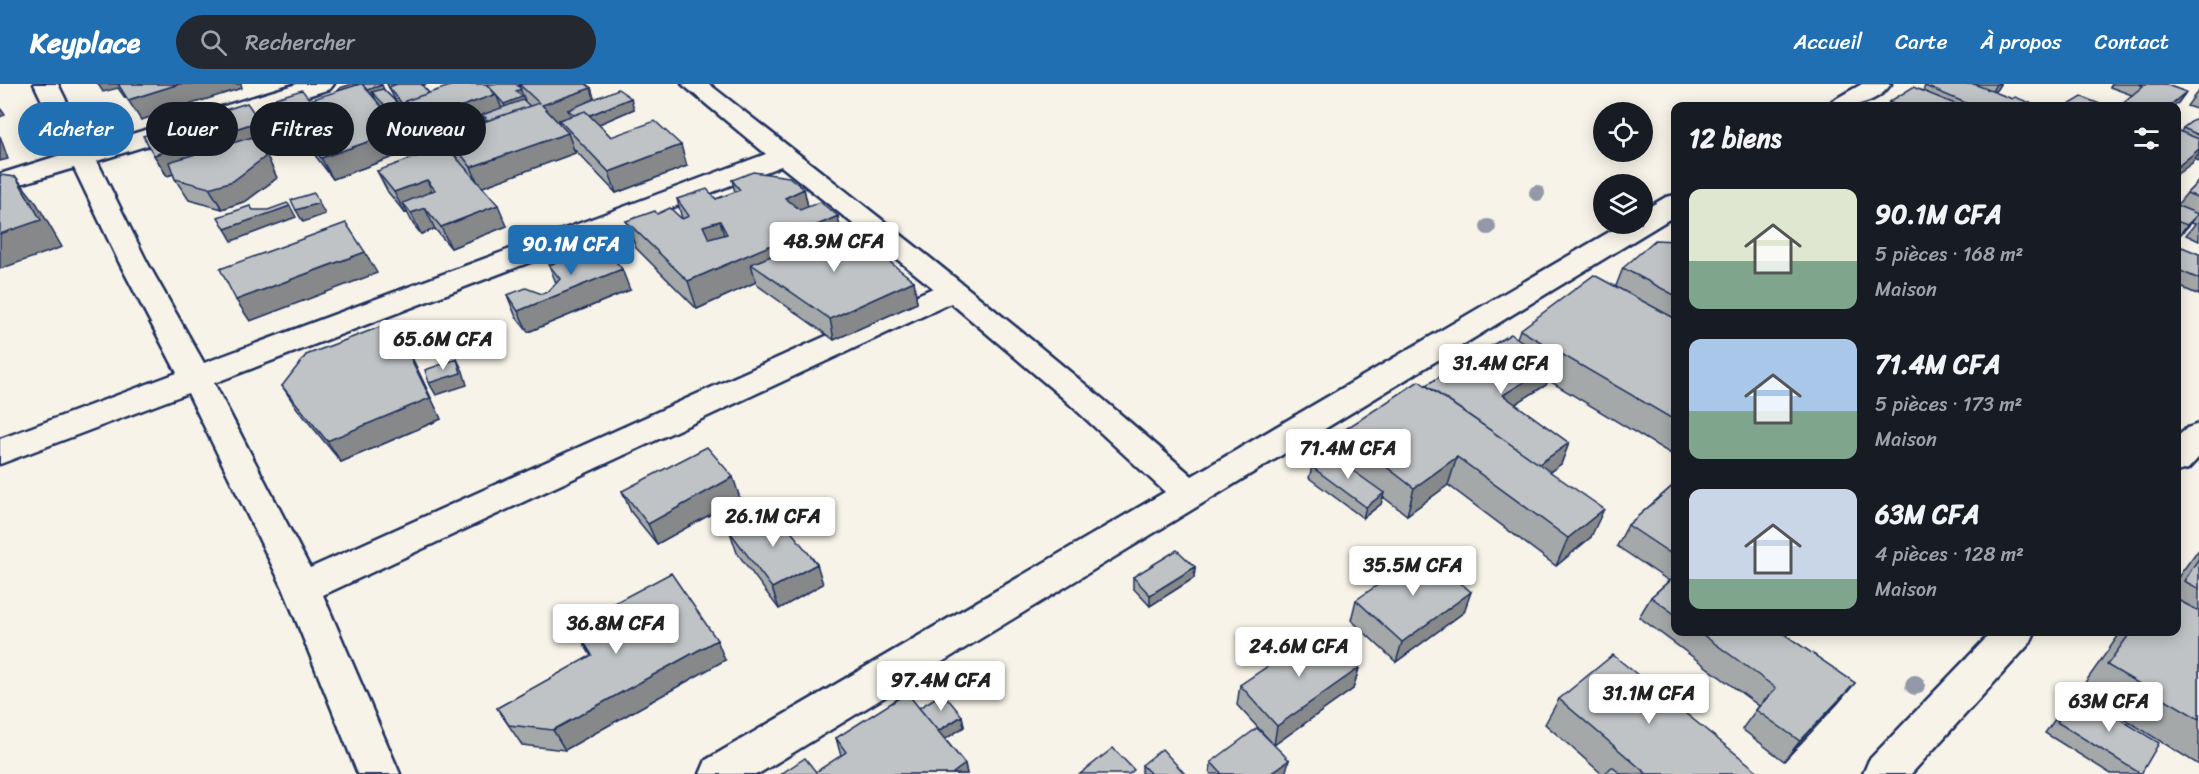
<!DOCTYPE html>
<html lang="fr">
<head>
<meta charset="utf-8">
<style>
	:root { --surface:#171b24; --page:#242831; --text:#f1f3f6; --muted:#9ea1a6; --accent:#1f6fb2 }
	body { margin:0; font-family:Sriracha,sans-serif; background:var(--page); color:var(--text); height:100vh; display:flex; flex-direction:column; font-size:22px; white-space:nowrap }
	* { box-sizing:border-box; margin:0 }
	p { font-size:20px; color:var(--muted) }
	.icon { flex:none; width:33px; height:33px; fill:none; stroke:currentColor; stroke-width:2; stroke-linecap:round; stroke-linejoin:round }
	.map { position:relative; flex:1; overflow:hidden }
	.details { position:absolute; left:1671px; top:18px; width:510px; height:534px; display:flex; flex-direction:column; background:var(--surface); border-radius:12px; box-shadow:0 3px 15px #0003 }
	.details>* { flex:none }
	.guide { position:absolute; left:18px; top:18px; width:570px; height:54px; display:flex; gap:12px }
	.fabs { position:absolute; left:1593px; top:18px; display:grid; gap:12px }
	.fabs a { display:grid; place-items:center; width:60px; height:60px; border-radius:50%; background:var(--surface); box-shadow:0 3px 15px #0003; font-size:30px }
	.price { position:absolute; translate:-50% -51px; padding:0 14px; border-radius:6px; background:#fff; color:#222; font-size:20px; line-height:39px; filter:drop-shadow(0 2px 3px #0008) }
	.price::after { content:''; position:absolute; left:50%; top:36px; width:18px; height:14px; margin-left:-9px; background:inherit; clip-path:polygon(0 0,100% 0,50% 100%) }
	.price.on { background:var(--accent); color:#fff }
	ul { padding:0; list-style:none }
	li { display:flex; align-items:center; gap:18px; height:150px; padding:0 18px }
	li span { display:grid; place-items:center; flex:none; width:168px; height:120px; border-radius:12px; color:#555 }
	li>.icon { margin-inline-start:auto }
	span .icon { width:72px; height:72px; fill:#fffc; stroke-width:1 }
	li b { font-size:26px }
	h2 { display:flex; justify-content:space-between; align-items:center; height:72px; padding:0 18px; font-size:26px }
	.tag { padding:0 21px; border-radius:27px; background:var(--surface); box-shadow:0 3px 15px #0003; font-size:21px; line-height:54px }
	.tag.on { background:var(--accent); color:#fff }
	header { display:flex; align-items:center; gap:36px; box-sizing:border-box; height:84px; padding:0 30px; background:var(--accent); color:#fff }
	header strong { font-size:28px }
	nav { display:flex; gap:33px; margin-inline-start:auto; font-size:21px }
	.search { width:420px; height:54px; background:var(--page); display:flex; align-items:center; gap:15px; box-sizing:border-box; padding:0 21px; border-radius:33px; color:var(--muted); font-size:22px }
	.map>svg:first-child { display:block }
	.lines { fill:none; stroke-linecap:round; stroke-linejoin:round }
	.minor-casing { stroke:#1b2f5e; stroke-width:5 }
	.minor { fill:#f7f3e8; fill-rule:evenodd }
	.tree { fill:#9399a9 }
	.wall { fill:#a5a8a9; stroke:#1b2f5e; stroke-width:1.5 }
	.shaded-wall { fill:#86888a; stroke:#1b2f5e; stroke-width:1.5 }
	.building { fill:#c0c3c5; stroke:#1b2f5e; stroke-width:1.5; fill-rule:evenodd }
</style>
</head>
<body>
<header>
<strong>Keyplace</strong>
<div class="search"><svg class="icon" aria-label="search" viewBox="0 0 24 24"><circle cx="10" cy="10" r="6"/><path d="M15 15l6 6"/></svg>Rechercher</div>
<nav><a>Accueil</a><a>Carte</a><a>À propos</a><a>Contact</a></nav>
</header>
<div class="map">
<svg width="2199" height="690" viewBox="0 0 2199 690">
	<rect width="100%" height="100%" fill="#f7f3e8"/>
	<filter id="ink" filterUnits="userSpaceOnUse"><feTurbulence type="fractalNoise" baseFrequency=".0167" numOctaves="2"/><feDisplacementMap in="SourceGraphic" scale="12" xChannelSelector="R" yChannelSelector="G"/><feConvolveMatrix kernelMatrix="1 2 1 2 8 2 1 2 1" color-interpolation-filters="sRGB"/></filter>
	<g filter="url(#ink)">
		<g class="lines">
			<defs>
				<path id="minor" d="M 34,0 L 58,0 L 89,63 L 297,0 L 334,0 L 330,5 L 97,77 L 147,178 L 204,279 L 766,70 L 682,0 L 709,0 C 873,128 1036,255 1192,392 L 1623,140 L 1642,140 L 1642,127 L 1666,113 L 1676,111 L 1676,131 L 758,690 L 700,690 L 706,676 L 1165,408 L 1063,314 L 951,219 L 323,511 L 400,690 L 358,690 L 283,504 L 188,309 L 0,380 L 0,355 L 177,289 L 119,178 L 74,84 L 0,106 L 0,90 L 67,69 ZM 781,82 L 933,204 L 310,484 L 214,299 Z
					M 1862,0 L 1891,0 C 1877,20 1850,24 1829,22 L 1832,17 Z
					M 2199,340 L 2199,373 L 2188,385 L 2176,388 L 2176,354 L 2187,344 Z
					M 1992,548 L 2035,548 L 2030,559 L 1911,690 L 1863,690 L 1869,676 Z"/>
			</defs>
			<!-- minor casing -->
			<use href="#minor" class="minor-casing"/>
			<!-- minor -->
			<use href="#minor" class="minor"/>
		</g>
		<!-- trees -->
		<g class="tree">
			<circle cx="1537" cy="109" r="8"/>
			<circle cx="1488" cy="143" r="8"/>
			<circle cx="1915" cy="601" r="10"/>
		</g>
		<!-- wall -->
		<path class="wall" d="M 387,0 L 427,0 L 422,2 L 429,9 L 520,4 L 519,0 L 586,0 L 591,4 L 594,15 L 634,25 L 599,40 L 611,53 L 687,82 L 616,109 L 573,64 L 575,69 L 482,103 L 507,142 L 451,164 L 435,145 L 421,150 L 413,140 L 407,128 L 405,129 L 388,108 L 377,87 L 460,78 L 455,71 L 446,51 L 414,63 L 406,54 L 412,66 L 333,95 L 287,34 L 276,14 L 310,16 L 385,7 L 400,22 L 394,14 Z
			M 1928,0 L 2000,0 L 1997,5 L 1994,8 L 2012,15 L 2038,22 L 1887,22 L 1889,18 L 1923,7 L 1925,2 Z
			M 2112,0 L 2164,0 L 2186,8 L 2178,19 L 2174,22 L 2121,22 L 2124,18 L 2132,11 L 2110,3 Z
			M 2199,7 L 2199,26 L 2187,22 L 2195,11 Z
			M 2199,32 L 2199,77 L 2194,75 L 2192,79 L 2181,48 L 2183,44 Z
			M 271,57 L 261,61 L 267,72 L 277,94 L 246,117 L 222,125 L 189,116 L 175,95 L 173,90 L 167,92 L 154,71 Z
			M 732,96 L 804,105 L 808,123 L 840,145 L 914,197 L 917,219 L 834,256 L 757,201 L 756,198 L 697,225 L 636,164 L 626,137 L 657,130 L 682,135 L 677,115 L 716,115 L 735,108 Z
			M 2199,97 L 2199,157 L 2186,151 L 2195,140 L 2191,139 L 2178,153 L 2176,152 L 2176,121 L 2177,121 L 2187,109 Z
			M 1676,157 L 1676,373 L 1548,296 L 1546,301 L 1515,320 L 1569,359 L 1561,380 L 1550,388 L 1591,453 L 1556,482 L 1448,401 L 1407,431 L 1383,413 L 1381,420 L 1363,434 L 1309,394 L 1312,383 L 1336,375 L 1341,348 L 1426,301 L 1517,254 L 1520,246 L 1616,202 L 1623,184 Z
			M 2176,169 L 2199,170 L 2199,211 L 2176,201 Z
			M 549,181 L 630,206 L 528,248 L 516,233 L 507,211 L 542,210 L 549,207 L 556,199 Z
			M 405,259 L 441,335 L 341,378 L 296,323 L 282,302 Z
			M 1676,399 L 1676,548 L 1781,548 L 1855,599 L 1838,619 L 1784,677 L 1742,645 L 1759,622 L 1639,533 L 1651,513 L 1669,497 L 1617,462 L 1628,441 Z
			M 622,407 L 740,414 L 657,460 L 631,428 Z
			M 730,448 L 823,500 L 779,525 L 737,469 Z
			M 2199,466 L 2199,681 L 2079,607 L 2121,548 L 2176,548 L 2176,496 L 2195,470 Z
			M 1195,483 L 1194,494 L 1150,522 L 1133,504 L 1133,493 Z
			M 1356,516 L 1464,528 L 1396,578 L 1351,536 Z
			M 573,541 L 725,576 L 565,666 L 522,661 L 497,624 L 591,572 Z
			M 1359,584 L 1353,605 L 1274,661 L 1286,687 L 1282,690 L 1211,690 L 1210,689 L 1211,678 L 1271,658 L 1237,621 L 1240,601 Z
			M 2077,609 L 2141,690 L 2111,690 L 2045,649 L 2066,620 Z
			M 1559,615 L 1761,690 L 1602,690 L 1545,640 Z
			M 919,624 L 962,632 L 964,643 L 945,655 L 965,680 L 967,690 L 781,690 L 816,688 L 841,672 L 836,654 Z
			M 1142,681 L 1185,690 L 1142,690 Z"/>
		<!-- shaded-wall -->
		<path class="shaded-wall" d="M 98,0 L 175,0 L 125,14 L 118,4 L 103,8 Z
			M 179,0 L 241,0 L 242,4 L 141,36 L 128,16 Z
			M 1996,0 L 2000,0 L 1997,5 L 1990,11 Z
			M 382,1 L 387,12 L 372,8 L 376,16 L 319,21 Z
			M 591,4 L 597,24 L 568,26 L 571,34 L 559,36 L 559,38 L 550,42 L 542,21 Z
			M 520,5 L 525,16 L 508,31 L 504,20 L 516,7 Z
			M 2186,8 L 2178,19 L 2174,22 L 2169,22 Z
			M 496,10 L 504,30 L 486,34 L 482,31 L 485,37 L 414,63 L 404,43 Z
			M 631,14 L 634,25 L 585,46 L 581,35 Z
			M 406,20 L 412,31 L 408,32 L 403,21 Z
			M 0,24 L 5,31 L 0,33 Z
			M 260,37 L 271,57 L 261,61 L 267,72 L 277,94 L 246,117 L 222,125 L 209,104 L 260,61 L 167,92 L 154,71 Z
			M 402,46 L 412,66 L 333,95 L 321,74 Z
			M 568,49 L 575,69 L 480,104 L 471,83 Z
			M 0,52 L 8,75 L 0,77 Z
			M 681,61 L 687,82 L 616,109 L 609,88 Z
			M 2199,65 L 2199,69 L 2192,79 L 2176,91 L 2176,84 Z
			M 16,93 L 37,120 L 62,163 L 0,185 L 0,150 Z
			M 427,96 L 436,117 L 403,119 L 407,128 L 405,129 L 394,108 Z
			M 804,105 L 810,132 L 791,141 L 785,114 Z
			M 319,119 L 325,130 L 303,138 L 296,126 Z
			M 498,121 L 507,142 L 451,164 L 441,143 Z
			M 290,122 L 296,133 L 232,157 L 225,145 Z
			M 425,124 L 435,145 L 421,150 L 411,129 Z
			M 2198,130 L 2189,141 L 2178,153 L 2187,141 Z
			M 838,132 L 843,160 L 751,180 L 756,198 L 697,225 L 688,197 Z
			M 720,137 L 728,164 L 711,169 L 703,142 Z
			M 365,168 L 377,189 L 250,237 L 236,216 Z
			M 622,185 L 630,206 L 528,248 L 518,227 Z
			M 914,197 L 917,219 L 834,256 L 830,235 Z
			M 393,238 L 405,259 L 441,335 L 341,378 L 327,357 Z
			M 457,275 L 463,287 L 467,301 L 436,311 L 429,299 Z
			M 1554,279 L 1546,301 L 1496,332 L 1503,311 Z
			M 1569,359 L 1561,380 L 1526,404 L 1535,383 Z
			M 1457,373 L 1448,401 L 1407,431 L 1414,404 Z
			M 733,393 L 740,414 L 657,460 L 648,440 Z
			M 1384,409 L 1381,420 L 1363,434 L 1366,423 Z
			M 1604,425 L 1591,453 L 1556,482 L 1568,454 Z
			M 817,480 L 823,500 L 779,525 L 772,504 Z
			M 1195,483 L 1194,494 L 1150,522 L 1150,511 Z
			M 1471,508 L 1464,528 L 1396,578 L 1402,558 Z
			M 717,556 L 725,576 L 565,666 L 553,646 Z
			M 1359,584 L 1353,605 L 1274,661 L 1277,642 Z
			M 1855,599 L 1838,619 L 1784,677 L 1800,657 Z
			M 962,632 L 964,643 L 938,660 L 936,649 Z
			M 1289,676 L 1286,687 L 1282,690 L 1270,690 Z
			M 965,680 L 967,690 L 953,690 L 953,689 Z"/>
		<!-- building -->
		<path class="building" d="M 118,0 L 179,0 L 128,16 Z
			M 352,0 L 360,0 L 337,7 L 340,4 Z
			M 360,0 L 362,0 L 402,46 L 321,74 L 276,14 L 302,6 L 310,16 Z
			M 362,0 L 381,0 L 382,1 L 367,6 Z
			M 397,0 L 421,0 L 429,9 L 405,17 L 406,20 L 403,21 L 389,3 Z
			M 456,0 L 486,0 L 496,10 L 404,43 L 394,31 L 412,25 L 405,17 Z
			M 486,0 L 516,0 L 521,5 L 516,7 L 522,13 L 504,20 Z
			M 519,0 L 586,0 L 591,4 L 542,21 L 568,49 L 471,83 L 446,51 L 539,19 Z
			M 1928,0 L 1974,0 L 2012,15 L 2015,13 L 2038,22 L 1973,22 L 1925,2 Z
			M 2139,0 L 2164,0 L 2186,8 L 2169,22 L 2137,22 L 2124,18 L 2143,2 Z
			M 1913,3 L 1960,22 L 1898,22 L 1889,18 Z
			M 383,5 L 404,26 L 393,30 L 372,8 Z
			M 618,5 L 631,14 L 590,31 L 585,27 L 575,31 L 568,26 Z
			M 2082,13 L 2105,22 L 2067,22 Z
			M 523,16 L 530,22 L 483,38 L 486,34 L 482,31 Z
			M 247,19 L 260,37 L 154,71 L 143,52 Z
			M 585,27 L 611,53 L 655,37 L 681,61 L 609,88 L 559,36 Z
			M 2199,32 L 2199,51 L 2183,44 Z
			M 2176,46 L 2199,55 L 2199,65 L 2176,84 Z
			M 256,52 L 265,73 L 233,97 L 209,104 L 175,95 L 169,78 Z
			M 446,62 L 498,121 L 441,143 L 425,124 L 411,129 L 403,119 L 435,106 L 427,96 L 394,108 L 377,87 Z
			M 753,88 L 789,93 L 804,105 L 785,114 L 800,126 L 820,118 L 838,132 L 688,197 L 626,137 L 655,127 L 657,130 L 670,124 L 682,135 L 689,132 L 677,115 L 707,105 L 716,115 L 740,106 L 732,96 ZM 720,137 L 727,150 L 709,155 L 703,142 Z
			M 0,91 L 16,93 L 41,136 L 0,150 Z
			M 2199,97 L 2199,114 L 2187,109 Z
			M 314,109 L 319,119 L 296,126 L 291,116 Z
			M 287,119 L 290,122 L 225,145 L 218,133 L 250,122 L 253,126 L 268,126 Z
			M 2176,121 L 2198,130 L 2187,141 L 2176,137 Z
			M 346,139 L 365,168 L 236,216 L 220,185 Z
			M 845,143 L 914,197 L 830,235 L 751,180 Z
			M 1655,156 L 1676,157 L 1676,212 L 1623,184 Z
			M 602,160 L 622,185 L 518,227 L 507,211 L 526,204 L 542,210 L 549,207 L 560,195 L 549,181 Z
			M 2182,163 L 2199,170 L 2199,195 L 2176,185 L 2176,169 Z
			M 1594,191 L 1676,235 L 1676,337 L 1520,246 Z
			M 393,238 L 430,314 L 327,357 L 282,302 L 306,271 Z
			M 1511,250 L 1554,279 L 1503,311 L 1569,359 L 1539,380 L 1426,301 Z
			M 457,275 L 461,289 L 429,299 L 425,286 Z
			M 1419,297 L 1604,425 L 1568,454 L 1457,373 L 1414,404 L 1341,348 Z
			M 707,363 L 733,393 L 648,440 L 622,407 Z
			M 1328,369 L 1384,409 L 1366,423 L 1312,383 Z
			M 1676,399 L 1676,473 L 1628,441 Z
			M 773,425 L 817,480 L 772,504 L 730,448 Z
			M 1177,466 L 1195,483 L 1150,511 L 1133,493 Z
			M 1425,468 L 1471,508 L 1402,558 L 1356,516 Z
			M 2199,474 L 2199,505 L 2184,497 Z
			M 671,489 L 717,556 L 553,646 L 509,641 L 497,624 L 592,571 L 573,541 Z
			M 1676,491 L 1676,531 L 1651,513 Z
			M 2176,515 L 2199,527 L 2199,635 L 2107,581 L 2131,548 L 2176,548 Z
			M 1320,547 L 1359,584 L 1277,642 L 1240,601 Z
			M 1699,548 L 1781,548 L 1855,599 L 1800,657 L 1756,626 L 1776,604 Z
			M 1613,571 L 1761,690 L 1647,690 L 1559,615 Z
			M 907,609 L 965,680 L 953,689 L 954,690 L 781,690 L 805,674 L 816,688 L 846,668 L 836,654 Z
			M 943,609 L 962,632 L 938,647 L 919,624 Z
			M 2077,609 L 2159,659 L 2141,690 L 2057,638 Z
			M 1257,644 L 1289,676 L 1270,690 L 1222,690 L 1211,678 Z
			M 1113,664 L 1134,686 L 1129,690 L 1080,690 Z
			M 1162,665 L 1185,690 L 1151,690 L 1142,681 Z
			M 1612,683 L 1621,690 L 1604,690 Z"/>
	</g>
</svg>
<div class="fabs">
<a><svg class="icon" aria-label="locate" viewBox="0 0 24 24"><circle cx="12" cy="12" r="6"/><path d="M12 2v4M12 18v4M2 12h4M18 12h4"/></svg></a>
<a><svg class="icon" aria-label="layers" viewBox="0 0 24 24"><path d="M12 4l9 5-9 5-9-5zM3 14l9 5 9-5"/></svg></a>
</div>
<b class="price" style="left:834px;top:189px">48.9M CFA</b>
<b class="price on" style="left:571px;top:192px">90.1M CFA</b>
<b class="price" style="left:443px;top:287px">65.6M CFA</b>
<b class="price" style="left:1501px;top:311px">31.4M CFA</b>
<b class="price" style="left:1348px;top:396px">71.4M CFA</b>
<b class="price" style="left:773px;top:464px">26.1M CFA</b>
<b class="price" style="left:1413px;top:513px">35.5M CFA</b>
<b class="price" style="left:616px;top:571px">36.8M CFA</b>
<b class="price" style="left:1299px;top:594px">24.6M CFA</b>
<b class="price" style="left:941px;top:628px">97.4M CFA</b>
<b class="price" style="left:1649px;top:641px">31.1M CFA</b>
<b class="price" style="left:2109px;top:649px">63M CFA</b>
<div class="guide">
<a class="tag on">Acheter</a>
<a class="tag">Louer</a>
<a class="tag">Filtres</a>
<a class="tag">Nouveau</a>
</div>
<section class="details">
<h2>12 biens<svg class="icon" aria-label="filters" viewBox="0 0 24 24"><path d="M4 7h16M4 17h16"/><circle cx="9" cy="7" r="2"/><circle cx="15" cy="17" r="2"/></svg></h2>
<ul>
<li><span style="background:linear-gradient(#dfe7d0 60%,#7fa58c 0)"><svg class="icon" aria-label="home" viewBox="0 0 24 24"><path d="M3 11l9-7 9 7M6 9v11h12V9"/></svg></span><div><b>90.1M CFA</b><p>5 pièces · 168 m²</p><p>Maison</p></div></li>
<li><span style="background:linear-gradient(#a9c7e8 60%,#7fa58c 0)"><svg class="icon" aria-label="home" viewBox="0 0 24 24"><path d="M3 11l9-7 9 7M6 9v11h12V9"/></svg></span><div><b>71.4M CFA</b><p>5 pièces · 173 m²</p><p>Maison</p></div></li>
<li><span style="background:linear-gradient(#c9d6e8 75%,#7fa58c 0)"><svg class="icon" aria-label="home" viewBox="0 0 24 24"><path d="M3 11l9-7 9 7M6 9v11h12V9"/></svg></span><div><b>63M CFA</b><p>4 pièces · 128 m²</p><p>Maison</p></div></li>
</ul>
</section>
</div>
</body>
</html>
